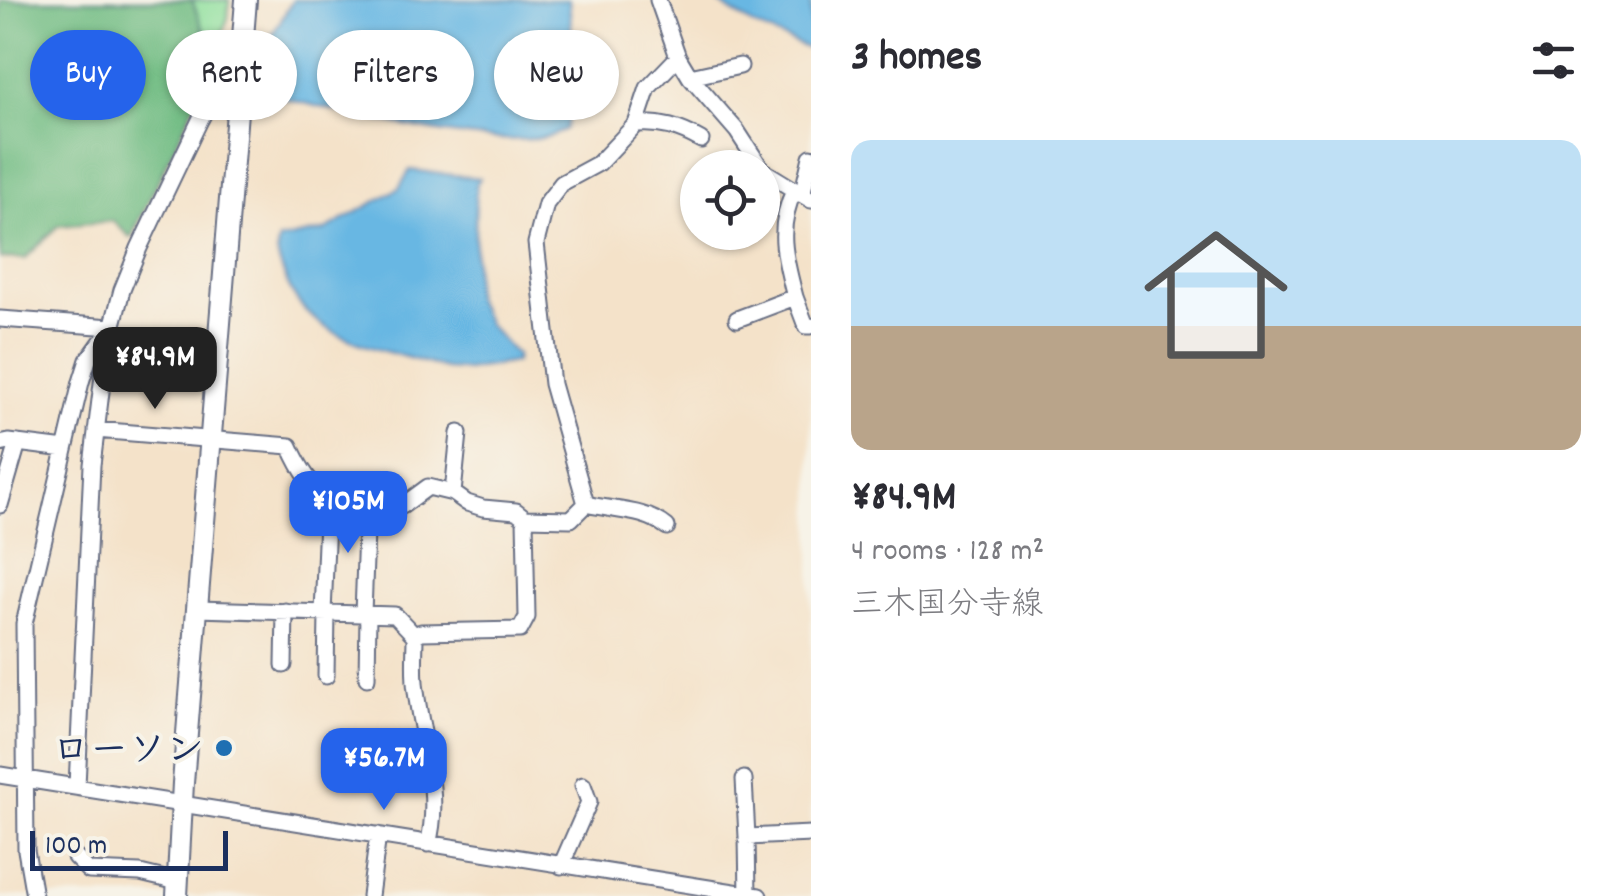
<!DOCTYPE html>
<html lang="en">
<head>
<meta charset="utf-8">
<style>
	:root { --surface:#fff; --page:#f2f2f3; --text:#2b2b33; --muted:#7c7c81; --line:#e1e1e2; --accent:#2563eb }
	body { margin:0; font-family:Dekko,"Klee One",sans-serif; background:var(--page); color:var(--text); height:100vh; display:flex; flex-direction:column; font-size:38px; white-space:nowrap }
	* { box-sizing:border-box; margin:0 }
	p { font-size:32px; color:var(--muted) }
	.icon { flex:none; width:55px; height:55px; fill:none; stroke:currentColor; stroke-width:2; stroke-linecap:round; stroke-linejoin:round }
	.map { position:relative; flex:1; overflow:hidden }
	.drawer { display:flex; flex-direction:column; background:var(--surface); width:810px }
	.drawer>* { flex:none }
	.guide { position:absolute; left:30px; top:30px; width:630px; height:90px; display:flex; gap:20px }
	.tools { position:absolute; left:680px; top:150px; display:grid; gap:20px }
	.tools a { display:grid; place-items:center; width:100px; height:100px; border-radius:50%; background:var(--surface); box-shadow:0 2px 8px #0004; font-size:50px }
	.scale { position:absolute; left:30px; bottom:25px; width:198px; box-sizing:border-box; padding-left:10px; border:5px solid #1b2f5e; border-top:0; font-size:28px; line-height:35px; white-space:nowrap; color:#1b2f5e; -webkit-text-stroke:8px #f7f3e8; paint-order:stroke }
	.price { position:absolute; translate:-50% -85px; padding:0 22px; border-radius:20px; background:var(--accent); color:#fff; font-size:32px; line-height:65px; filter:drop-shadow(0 2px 5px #0008) }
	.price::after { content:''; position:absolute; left:50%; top:60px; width:30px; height:22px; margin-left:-15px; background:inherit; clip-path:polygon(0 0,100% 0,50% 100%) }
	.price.active { background:#222; color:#fff }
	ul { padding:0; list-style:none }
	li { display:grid; align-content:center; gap:20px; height:530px; padding:0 40px }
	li+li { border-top:2px solid var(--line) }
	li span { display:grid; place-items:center; height:310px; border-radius:20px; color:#555 }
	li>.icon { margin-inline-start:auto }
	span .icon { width:180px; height:180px; fill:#fffc; stroke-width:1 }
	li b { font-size:42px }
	h2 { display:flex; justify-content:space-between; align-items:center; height:120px; padding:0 40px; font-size:42px }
	.pill { padding:0 35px; border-radius:45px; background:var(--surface); box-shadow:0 2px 8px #0004; font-size:35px; line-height:90px }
	.pill.active { background:var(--accent); color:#fff }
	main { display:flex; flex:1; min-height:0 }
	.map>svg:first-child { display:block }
	.green { fill:#91e09f; stroke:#56887e; stroke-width:2.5 }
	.forest { fill:#74be86; stroke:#487672; stroke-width:2.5 }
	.water { fill:#68b7e3; stroke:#4273a0; stroke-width:2.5 }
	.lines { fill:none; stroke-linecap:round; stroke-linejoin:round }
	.minor-casing { stroke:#676e83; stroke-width:19 }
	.major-casing { stroke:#676e83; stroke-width:24 }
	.minor { stroke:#fff; stroke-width:15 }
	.major { stroke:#fff; stroke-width:20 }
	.poi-dot { fill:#1f6fb2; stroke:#f7f3e8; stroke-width:4 }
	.labels { text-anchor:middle; stroke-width:8; stroke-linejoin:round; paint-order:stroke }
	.poi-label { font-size:38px; font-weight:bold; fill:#1b2f5e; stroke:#f7f3e8; text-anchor:end }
</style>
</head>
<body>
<main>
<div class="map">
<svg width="811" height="896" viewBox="0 0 811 896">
	<rect width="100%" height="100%" fill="#f7f3e8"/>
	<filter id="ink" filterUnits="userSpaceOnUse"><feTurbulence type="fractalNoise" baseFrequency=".01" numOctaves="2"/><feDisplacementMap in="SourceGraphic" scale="20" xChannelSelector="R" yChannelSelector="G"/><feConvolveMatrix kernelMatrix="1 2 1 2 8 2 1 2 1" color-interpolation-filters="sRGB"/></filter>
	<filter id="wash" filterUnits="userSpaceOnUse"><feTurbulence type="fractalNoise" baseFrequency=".0048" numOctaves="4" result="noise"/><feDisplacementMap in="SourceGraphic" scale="40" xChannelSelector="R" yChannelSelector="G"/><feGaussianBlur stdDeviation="2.25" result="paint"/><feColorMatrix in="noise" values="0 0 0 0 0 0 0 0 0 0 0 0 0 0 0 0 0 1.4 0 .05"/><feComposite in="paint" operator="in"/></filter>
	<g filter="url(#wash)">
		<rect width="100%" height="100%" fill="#f4e2c9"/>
		<!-- green -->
		<path class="green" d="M 190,0 L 229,0 L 228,18 L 217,47 L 198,21 Z"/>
		<!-- forest -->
		<path class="forest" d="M 0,0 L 192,0 L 215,62 L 131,238 L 113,221 L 58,226 L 25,259 L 0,258 Z"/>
		<!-- water -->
		<path class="water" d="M 293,0 L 569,0 L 573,51 L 561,67 L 568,120 L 566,128 C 528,165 302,102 247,89 L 250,60 L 263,50 Z
			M 713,0 L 811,0 L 811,50 L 755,26 Z
			M 410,170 L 480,178 L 476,185 L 474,297 L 488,324 L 516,355 L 516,362 L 466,370 L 446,369 C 385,348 309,344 285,277 C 280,263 274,253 279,240 L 324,231 L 399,188 Z"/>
	</g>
	<g filter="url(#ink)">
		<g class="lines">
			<defs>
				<path id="minor" d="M 658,0 L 678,57 L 690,77 L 737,131 L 761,168
					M 690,77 L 740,66
					M 636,124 C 661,122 680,128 701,140
					M 762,170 L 811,200
					M 802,195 L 811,157
					M 795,297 L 806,326 L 811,326
					M 0,319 L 112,327 L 88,360 L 81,382 L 24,624 L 26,850 L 34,896
					M 737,319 L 795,297 C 785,259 776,228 794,191
					M 96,430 L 290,446 C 318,510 340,501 402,506 L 428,487 L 453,493 L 467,503 L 483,508 L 516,511 L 525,518 L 571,519 L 586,504 L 552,384 L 536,243 L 546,204 L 562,183 L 599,163 L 636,124 L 648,88 L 678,57
					M 0,444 L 9,442 L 65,449
					M 453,493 L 459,433
					M 586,504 C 614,511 645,509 667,527
					M 0,505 L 18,443
					M 197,609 L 395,615 L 415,636
					M 323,613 L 328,497
					M 363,614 L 367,503
					M 284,665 L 285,611
					M 326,676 L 327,613
					M 367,678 L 368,614
					M 0,775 L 759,896
					M 744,779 L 747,837
					M 77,786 L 92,465 L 106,351 L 122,290 L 139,248 L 200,120 L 230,63 L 241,52
					M 428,844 C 442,794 422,741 416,691 C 413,673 415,654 415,636 L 421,632 L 520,630 L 527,617 L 525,518
					M 75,857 L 89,871 L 140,873 L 178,882
					M 561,866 L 589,802 L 583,785
					M 370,896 L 378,835
					M 748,896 L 747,837 L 811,834"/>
				<path id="major" d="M 177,896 L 183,783 L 246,0"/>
			</defs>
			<!-- minor casing -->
			<use href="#minor" class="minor-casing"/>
			<!-- major casing -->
			<use href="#major" class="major-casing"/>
			<!-- minor -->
			<use href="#minor" class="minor"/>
			<!-- major -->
			<use href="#major" class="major"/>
		</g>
	</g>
	<!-- markers -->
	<circle class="poi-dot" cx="224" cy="748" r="10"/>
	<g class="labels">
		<!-- poi labels -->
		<g class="poi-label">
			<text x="204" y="761">ローソン</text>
		</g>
	</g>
</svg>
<div class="tools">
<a><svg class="icon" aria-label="locate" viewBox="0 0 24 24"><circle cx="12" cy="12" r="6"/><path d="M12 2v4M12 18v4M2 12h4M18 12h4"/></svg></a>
</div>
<div class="scale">100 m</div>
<b class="price active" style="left:155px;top:412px">¥84.9M</b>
<b class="price" style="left:348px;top:556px">¥105M</b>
<b class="price" style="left:384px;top:813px">¥56.7M</b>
<div class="guide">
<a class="pill active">Buy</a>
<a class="pill">Rent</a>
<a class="pill">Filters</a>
<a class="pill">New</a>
</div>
</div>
<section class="drawer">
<h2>3 homes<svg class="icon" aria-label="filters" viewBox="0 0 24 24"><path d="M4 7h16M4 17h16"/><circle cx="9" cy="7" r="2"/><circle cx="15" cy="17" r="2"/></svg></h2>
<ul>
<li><span style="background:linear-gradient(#bfe0f5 60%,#b9a48a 0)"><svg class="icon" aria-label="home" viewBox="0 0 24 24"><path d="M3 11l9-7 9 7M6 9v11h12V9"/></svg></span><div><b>¥84.9M</b><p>4 rooms · 128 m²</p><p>三木国分寺線</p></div></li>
</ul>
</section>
</main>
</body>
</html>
